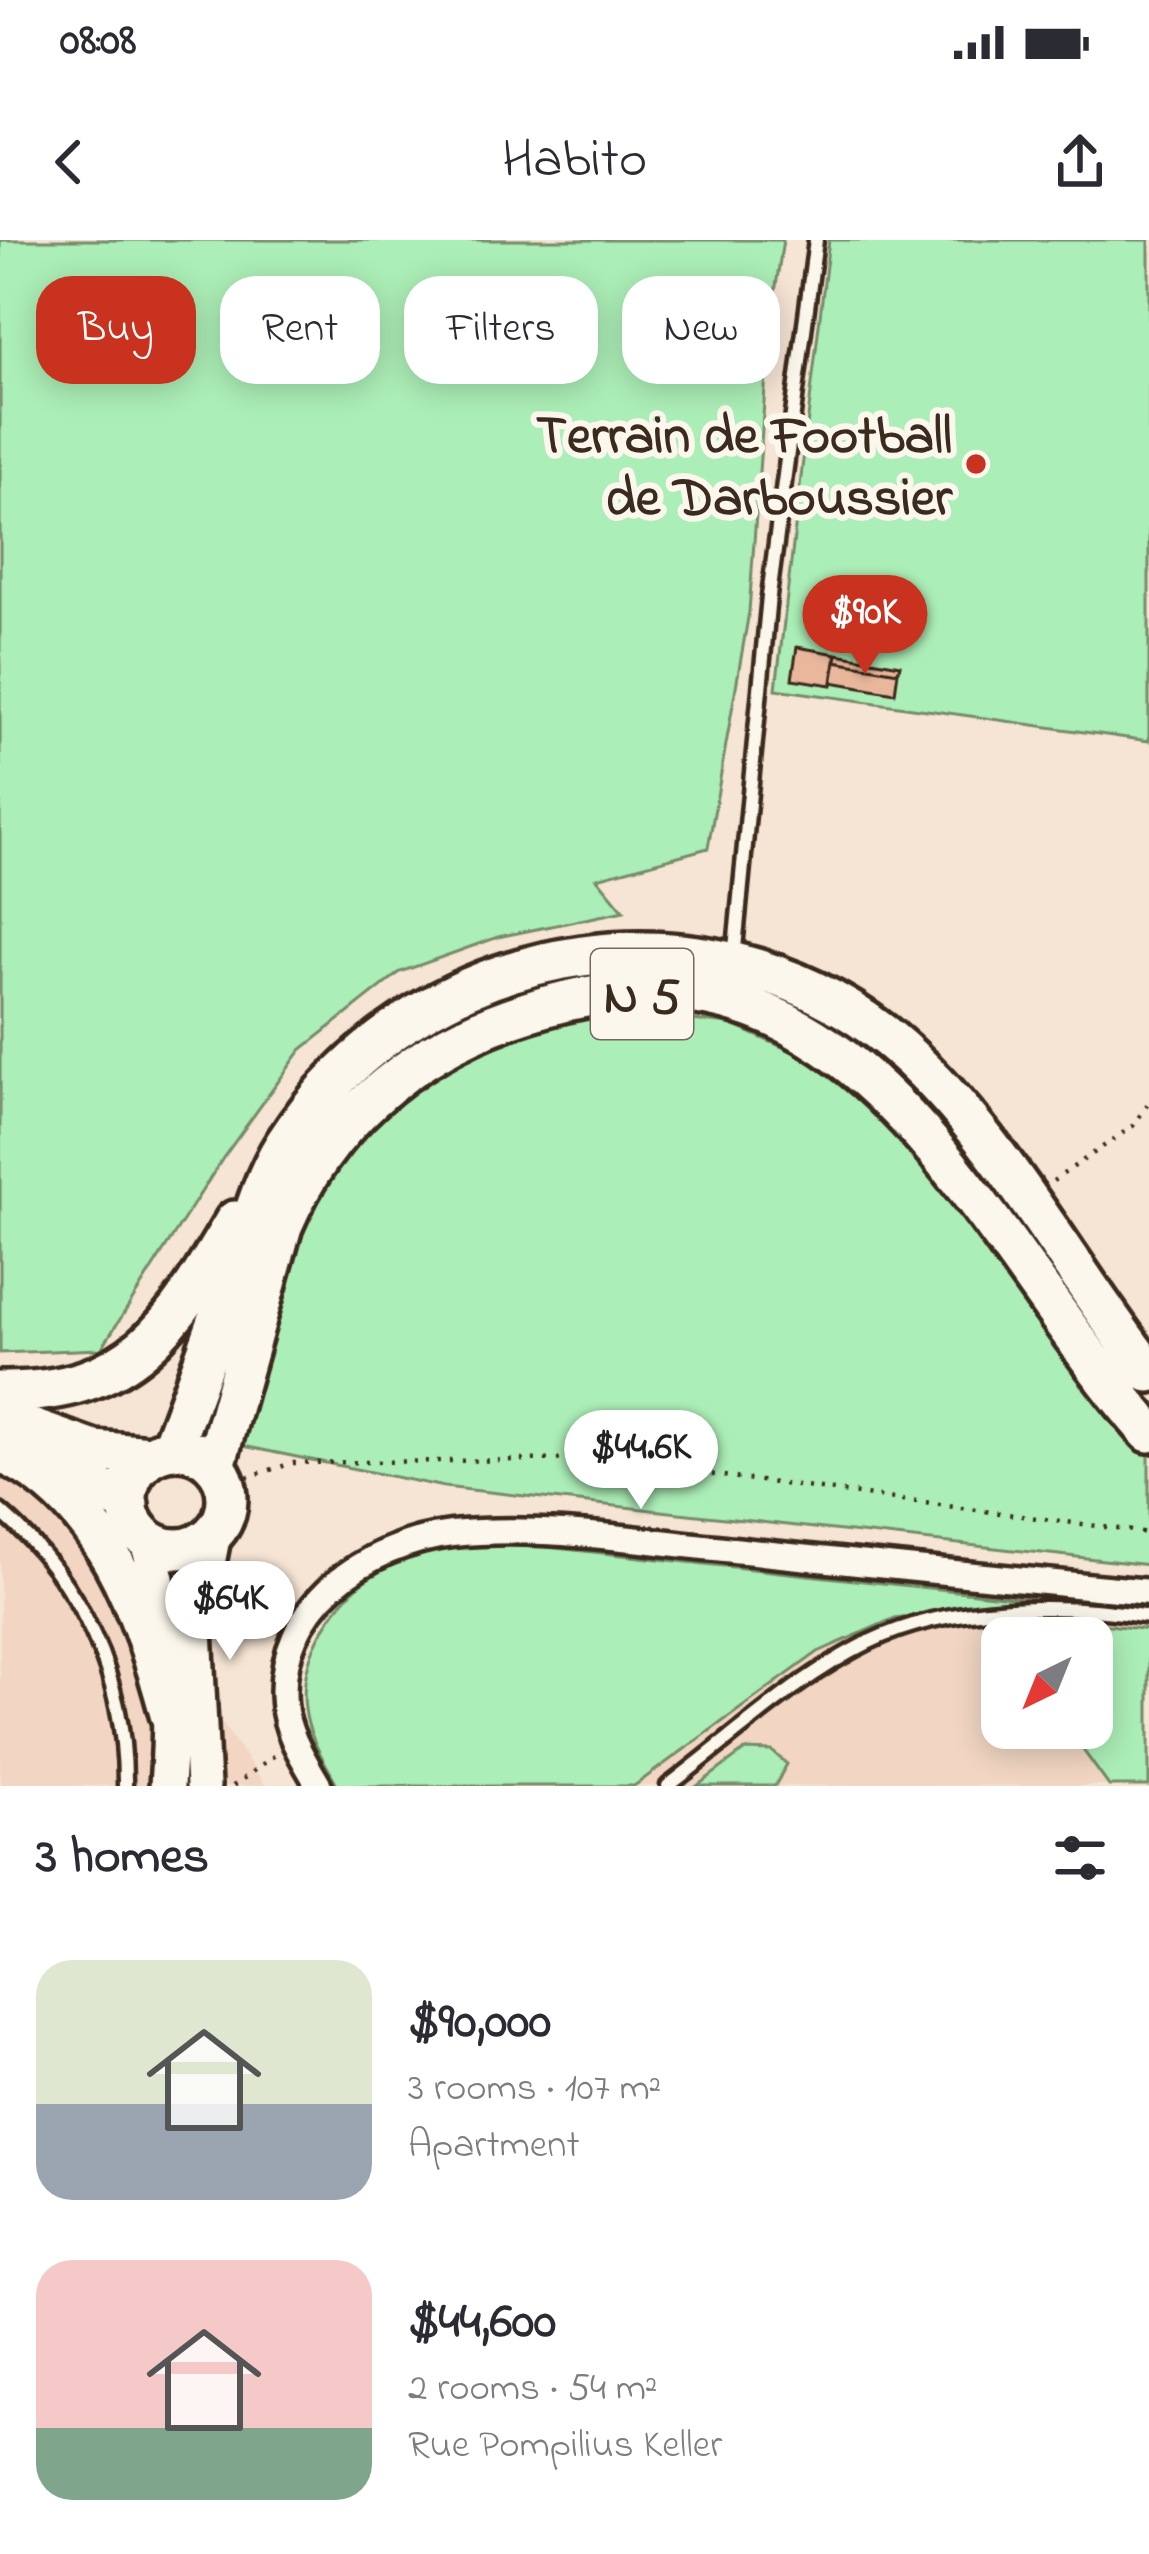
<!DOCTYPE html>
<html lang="en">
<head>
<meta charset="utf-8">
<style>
	:root { --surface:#fff; --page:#f2f2f3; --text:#2b2b33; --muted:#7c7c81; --accent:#c8321e }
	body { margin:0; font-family:"Indie Flower",sans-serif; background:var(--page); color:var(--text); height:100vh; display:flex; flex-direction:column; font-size:45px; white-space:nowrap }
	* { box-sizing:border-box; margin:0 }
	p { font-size:39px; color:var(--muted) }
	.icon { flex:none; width:66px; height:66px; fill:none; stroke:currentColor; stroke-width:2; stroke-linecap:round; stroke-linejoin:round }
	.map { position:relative; height:1546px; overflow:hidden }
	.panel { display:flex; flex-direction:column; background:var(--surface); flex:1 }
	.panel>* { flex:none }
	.guide { position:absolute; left:36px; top:36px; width:1077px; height:108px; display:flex; gap:24px }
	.needle { width:78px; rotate:223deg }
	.buttons { position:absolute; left:981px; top:1377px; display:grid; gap:24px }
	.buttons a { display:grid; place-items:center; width:132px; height:132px; border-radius:24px; background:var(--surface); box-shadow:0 6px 30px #0003; font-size:60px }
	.price { position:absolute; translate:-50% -102px; padding:0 27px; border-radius:42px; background:#fff; color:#222; font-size:39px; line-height:78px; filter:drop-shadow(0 3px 6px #0008) }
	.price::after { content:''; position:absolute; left:50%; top:72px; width:36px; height:27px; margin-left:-18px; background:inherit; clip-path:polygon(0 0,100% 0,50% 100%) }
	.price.selected { background:var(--accent); color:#fff }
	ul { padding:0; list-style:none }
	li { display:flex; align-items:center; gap:36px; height:300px; padding:0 36px }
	li span { display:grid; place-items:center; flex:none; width:336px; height:240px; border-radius:36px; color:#555 }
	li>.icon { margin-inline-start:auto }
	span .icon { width:144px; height:144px; fill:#fffc; stroke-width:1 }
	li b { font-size:51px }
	h2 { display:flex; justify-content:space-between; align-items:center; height:144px; padding:0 36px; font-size:51px }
	.tag { padding:0 42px; border-radius:36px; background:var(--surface); box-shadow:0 6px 30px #0003; font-size:42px; line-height:108px }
	.tag.selected { background:var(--accent); color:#fff }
	.status { display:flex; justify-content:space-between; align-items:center; height:84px; padding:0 60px; background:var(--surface); direction:ltr }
	.status svg { height:33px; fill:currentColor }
	header { display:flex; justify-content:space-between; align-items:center; height:156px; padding:0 36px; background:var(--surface); font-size:54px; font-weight:600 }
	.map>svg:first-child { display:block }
	.built { fill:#f2d6c3; fill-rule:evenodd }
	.green { fill:#aceeb7; stroke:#748c6a; stroke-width:3 }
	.building { fill:#e9b79b; stroke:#3b2a1e; stroke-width:3 }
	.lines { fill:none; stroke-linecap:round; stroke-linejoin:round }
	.service-casing { stroke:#3b2a1e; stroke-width:21 }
	.minor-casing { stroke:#3b2a1e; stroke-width:33 }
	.secondary-casing { stroke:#3b2a1e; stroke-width:42 }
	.primary-casing { stroke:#3b2a1e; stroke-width:48 }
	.path { stroke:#3b2a1e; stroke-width:4.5; stroke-dasharray:3 9; stroke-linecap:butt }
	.service { stroke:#fbf7ec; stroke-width:12 }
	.minor { stroke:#fbf7ec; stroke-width:24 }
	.secondary { stroke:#fbf7ec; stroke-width:33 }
	.primary { stroke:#fbf7ec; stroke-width:39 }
	.poi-dot { fill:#c8321e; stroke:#fbf7ec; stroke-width:4.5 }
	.labels { text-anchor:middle; stroke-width:12; stroke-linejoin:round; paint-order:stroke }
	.shield { fill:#fbf7ec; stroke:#75685c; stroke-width:3 }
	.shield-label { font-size:51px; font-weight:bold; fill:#3b2a1e }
	.poi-label { font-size:54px; font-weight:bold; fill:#3b2a1e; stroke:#fbf7ec; text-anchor:end }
</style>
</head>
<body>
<div class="status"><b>08:08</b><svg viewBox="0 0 49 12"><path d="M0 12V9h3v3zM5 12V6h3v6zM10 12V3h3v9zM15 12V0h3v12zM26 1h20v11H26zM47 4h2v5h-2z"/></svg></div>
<header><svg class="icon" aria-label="back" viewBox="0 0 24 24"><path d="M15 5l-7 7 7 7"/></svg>Habito<svg class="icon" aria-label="share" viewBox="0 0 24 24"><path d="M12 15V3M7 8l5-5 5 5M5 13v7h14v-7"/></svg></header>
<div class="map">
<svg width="1149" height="1546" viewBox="0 0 1149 1546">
	<rect width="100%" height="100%" fill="#f6e4d4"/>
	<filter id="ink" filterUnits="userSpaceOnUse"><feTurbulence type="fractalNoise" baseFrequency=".00833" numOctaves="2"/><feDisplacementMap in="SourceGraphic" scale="24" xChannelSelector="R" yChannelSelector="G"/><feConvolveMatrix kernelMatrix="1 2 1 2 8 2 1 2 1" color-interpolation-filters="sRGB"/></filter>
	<g filter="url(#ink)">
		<!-- built -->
		<path class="built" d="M 0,1231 L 58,1267 L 112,1326 L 266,1546 L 0,1546 Z
			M 482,1300 L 1032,1359 L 1149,1363 L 1149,1546 L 338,1546 L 315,1503 L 304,1467 L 312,1409 L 345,1360 L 382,1329 ZM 1002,1398 L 1092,1398 L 1092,1488 L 1002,1488 Z"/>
		<!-- green -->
		<path class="green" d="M 0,0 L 783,0 L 769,92 L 749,372 L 708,608 L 597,638 L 624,671 L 498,697 L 400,732 L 301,810 L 223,918 L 101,1109 L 0,1113 Z
			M 829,0 L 1149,0 L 1149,501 L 776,449 Z
			M 644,775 L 730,784 L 809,819 L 895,887 L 1149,1213 L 1149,1325 L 444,1247 L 233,1204 L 305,971 L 380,871 L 452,816 L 545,779 Z
			M 482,1300 L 1032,1359 L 895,1378 L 818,1412 L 634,1546 L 338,1546 C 325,1522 308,1497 305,1469 C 298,1414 337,1355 383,1328 C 414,1311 449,1306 482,1300 Z
			M 1054,1378 L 1149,1390 L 1149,1546 L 1109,1546 L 1067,1488 L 1092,1488 L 1092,1398 L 1002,1398 L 995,1389 Z
			M 745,1510 L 772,1511 L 787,1524 L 775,1546 L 697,1546 Z"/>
		<!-- building -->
		<path class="building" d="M 797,407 L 837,414 L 832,445 L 792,439 Z
			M 837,414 L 900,425 L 898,432 L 835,421 Z
			M 835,421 L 898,432 L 895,453 L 832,442 Z"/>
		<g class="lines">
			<defs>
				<path id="service" d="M 734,719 L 769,356 L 816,0
					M 0,1271 C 81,1340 126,1439 125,1546
					M 668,1546 C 732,1498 797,1437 869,1402 C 949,1363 1063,1362 1149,1377"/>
				<path id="minor" d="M 319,1546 C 304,1520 286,1493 284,1463 C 276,1367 365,1304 452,1294 C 540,1285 636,1300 724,1309 C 866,1324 1007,1339 1149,1352"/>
				<path id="secondary" d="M 145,1296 C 172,1374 173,1464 167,1546
					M 203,1546 L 195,1389 L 214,1293"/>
				<path id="primary" d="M 0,1152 C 134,1154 173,1086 235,981
					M 0,1178 L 94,1211 L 150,1216
					M 171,1209 C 194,1150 215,1090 236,1030 C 250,988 261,942 285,904 C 420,692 729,643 914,821 C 1008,911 1070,1030 1149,1132
					M127 1259a50 50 0 1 1 100 0a50 50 0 1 1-100 0Z
					M 0,1212 C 104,1257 143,1374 170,1474
					M 38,1213 L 128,1265
					M 215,1226 L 282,986 C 325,885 406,815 509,778 C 854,653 968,985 1149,1192"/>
			</defs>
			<!-- service casing -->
			<use href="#service" class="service-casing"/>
			<!-- minor casing -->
			<use href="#minor" class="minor-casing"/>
			<!-- secondary casing -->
			<use href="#secondary" class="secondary-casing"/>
			<!-- primary casing -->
			<use href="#primary" class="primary-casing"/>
			<!-- path -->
			<path class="path" d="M 1053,941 L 1133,886 L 1149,863
				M 247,1237 L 293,1223 L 596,1219 L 1149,1293
				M 233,1546 L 275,1515"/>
			<!-- service -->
			<use href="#service" class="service"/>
			<!-- minor -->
			<use href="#minor" class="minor"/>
			<!-- secondary -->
			<use href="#secondary" class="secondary"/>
			<!-- primary -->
			<use href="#primary" class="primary"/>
		</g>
	</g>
	<!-- markers -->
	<circle class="poi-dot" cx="976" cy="224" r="12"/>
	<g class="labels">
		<!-- shield labels -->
		<rect class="shield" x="591" y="709" width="102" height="90" rx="9"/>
		<g class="shield-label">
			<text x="642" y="772">N 5</text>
		</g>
		<!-- poi labels -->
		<g class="poi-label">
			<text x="952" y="212">Terrain de Football<tspan x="952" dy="62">de Darboussier</tspan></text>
		</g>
	</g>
</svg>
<div class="buttons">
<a><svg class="needle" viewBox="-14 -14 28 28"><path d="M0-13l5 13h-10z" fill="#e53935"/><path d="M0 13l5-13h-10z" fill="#7c7c81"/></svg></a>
</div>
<b class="price selected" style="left:865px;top:437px">$90K</b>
<b class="price" style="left:641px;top:1272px">$44.6K</b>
<b class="price" style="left:230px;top:1423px">$64K</b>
<div class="guide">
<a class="tag selected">Buy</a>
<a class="tag">Rent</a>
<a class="tag">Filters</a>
<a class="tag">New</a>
</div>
</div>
<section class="panel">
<h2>3 homes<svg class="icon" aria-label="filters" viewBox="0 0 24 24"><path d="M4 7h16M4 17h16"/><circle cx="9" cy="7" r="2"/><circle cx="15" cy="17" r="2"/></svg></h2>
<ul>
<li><span style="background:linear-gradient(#dfe7d0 60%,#9aa5b1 0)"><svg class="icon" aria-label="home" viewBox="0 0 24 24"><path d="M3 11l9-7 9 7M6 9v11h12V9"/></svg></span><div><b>$90,000</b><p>3 rooms · 107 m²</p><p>Apartment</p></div></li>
<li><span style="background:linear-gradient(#f6c9c9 70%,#7fa58c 0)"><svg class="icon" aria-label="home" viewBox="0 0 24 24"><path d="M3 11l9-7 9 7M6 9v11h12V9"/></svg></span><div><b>$44,600</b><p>2 rooms · 54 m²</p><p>Rue Pompilius Keller</p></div></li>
</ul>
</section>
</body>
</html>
